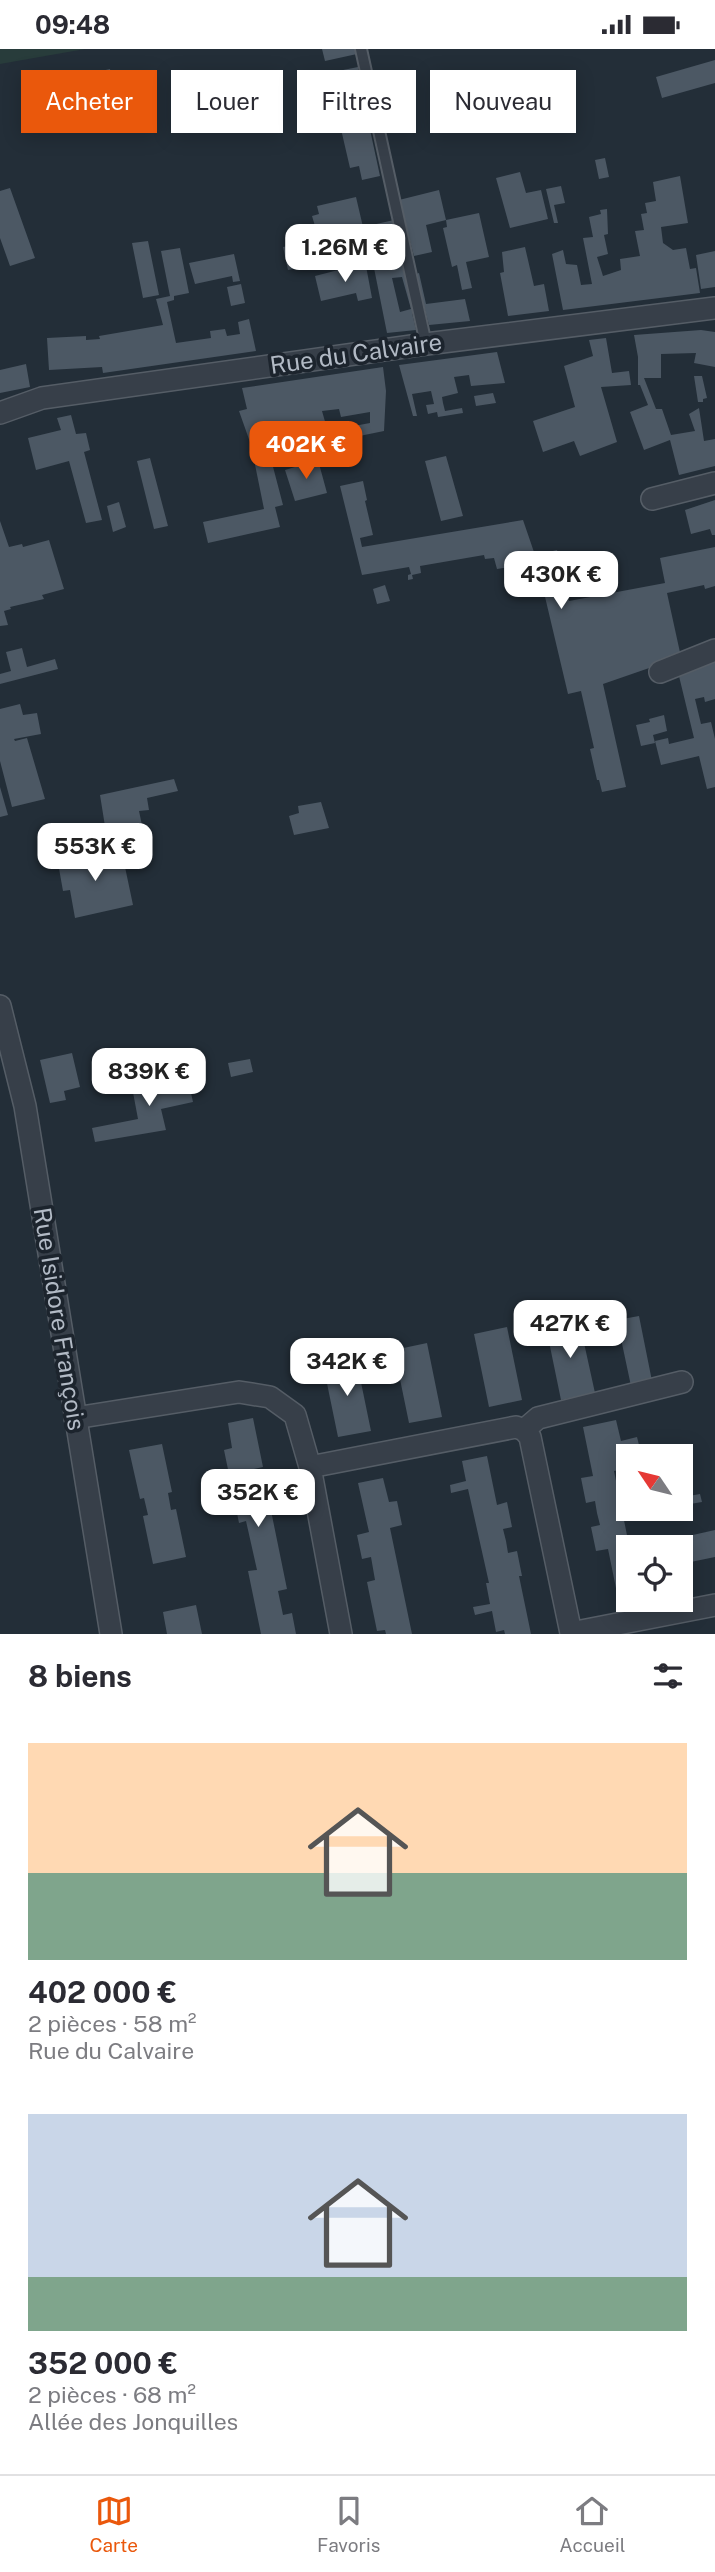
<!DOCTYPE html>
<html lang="fr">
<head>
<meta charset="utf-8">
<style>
	:root { --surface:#fff; --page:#f2f2f3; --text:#2b2b33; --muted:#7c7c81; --line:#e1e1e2; --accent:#ea580c }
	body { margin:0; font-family:"Public Sans",sans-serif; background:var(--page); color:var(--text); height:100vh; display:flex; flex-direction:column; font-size:26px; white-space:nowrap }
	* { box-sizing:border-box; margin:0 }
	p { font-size:23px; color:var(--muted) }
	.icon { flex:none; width:38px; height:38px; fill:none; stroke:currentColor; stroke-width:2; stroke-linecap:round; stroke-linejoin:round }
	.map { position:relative; height:1585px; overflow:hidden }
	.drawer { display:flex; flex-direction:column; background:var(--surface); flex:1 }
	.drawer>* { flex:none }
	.top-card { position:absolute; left:21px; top:21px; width:674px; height:63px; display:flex; gap:14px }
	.needle { width:46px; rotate:305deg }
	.buttons { position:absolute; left:616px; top:1395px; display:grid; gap:14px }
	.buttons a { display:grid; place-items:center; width:77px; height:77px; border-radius:0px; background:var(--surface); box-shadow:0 4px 18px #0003; font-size:35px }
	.price { position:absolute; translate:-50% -60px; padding:0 16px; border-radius:14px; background:#fff; color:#222; font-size:23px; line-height:46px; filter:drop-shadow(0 2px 4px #0008) }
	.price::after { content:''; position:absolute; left:50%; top:42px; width:21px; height:16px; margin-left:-10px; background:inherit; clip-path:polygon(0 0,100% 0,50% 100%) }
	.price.selected { background:var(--accent); color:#fff }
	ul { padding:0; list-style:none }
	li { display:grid; align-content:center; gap:14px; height:371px; padding:0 28px }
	li span { display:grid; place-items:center; height:217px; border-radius:0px; color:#555 }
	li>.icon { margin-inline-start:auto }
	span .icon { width:126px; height:126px; fill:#fffc; stroke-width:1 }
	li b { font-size:30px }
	h2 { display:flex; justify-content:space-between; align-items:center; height:84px; padding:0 28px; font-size:30px }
	.pill { padding:0 24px; border-radius:0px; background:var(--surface); box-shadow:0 4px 18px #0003; font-size:24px; line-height:63px }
	.pill.selected { background:var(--accent); color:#fff }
	.status { display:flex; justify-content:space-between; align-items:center; height:49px; padding:0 35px; background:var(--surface); direction:ltr }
	.status svg { height:19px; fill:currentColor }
	.tabs { display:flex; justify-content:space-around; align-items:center; height:98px; border-top:2px solid var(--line); background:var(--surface); font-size:19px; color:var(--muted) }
	.tabs a { display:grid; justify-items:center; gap:4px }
	.tabs .selected { color:var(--accent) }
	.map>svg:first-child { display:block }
	.green { fill:#283c3b }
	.building { fill:#4c5864; fill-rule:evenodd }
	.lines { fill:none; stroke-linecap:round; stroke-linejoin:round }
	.lane-casing { stroke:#555d66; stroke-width:14 }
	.street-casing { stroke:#555d66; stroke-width:24 }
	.lane { stroke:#373f49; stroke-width:10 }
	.street { stroke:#373f49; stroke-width:21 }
	.labels { text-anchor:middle; stroke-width:7; stroke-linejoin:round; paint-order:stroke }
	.street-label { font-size:24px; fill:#b2bac5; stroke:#1c242d }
</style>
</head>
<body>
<div class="status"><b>09:48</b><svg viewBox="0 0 49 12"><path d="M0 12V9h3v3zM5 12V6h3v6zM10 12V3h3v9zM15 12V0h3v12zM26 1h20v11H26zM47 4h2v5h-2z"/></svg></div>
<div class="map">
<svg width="715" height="1585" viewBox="0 0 715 1585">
	<rect width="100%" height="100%" fill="#232e38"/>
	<!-- green -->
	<path class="green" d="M 0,0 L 85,0 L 0,15 Z"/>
	<!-- building -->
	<path class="building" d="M 322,0 L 356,0 L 357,5 L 325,12 Z
		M 715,11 L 715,34 L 662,49 L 656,28 Z
		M 358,18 L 360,42 L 356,43 L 364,77 L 369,76 L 380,127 L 362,131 L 359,117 L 350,119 L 328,24 Z
		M 110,20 L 115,47 L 97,51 L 92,24 Z
		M 541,40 L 547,68 L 535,71 L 529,43 Z
		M 605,109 L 609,128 L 599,130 L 595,111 Z
		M 520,123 L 526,144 L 541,141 L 548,170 L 510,179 L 496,129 Z
		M 680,127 L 688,174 L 661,178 L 663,194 L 673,201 L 686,199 L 690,220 L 696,219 L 700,244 L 563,261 L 552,205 L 563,201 L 566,215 L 577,216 L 581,236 L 592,235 L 583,189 L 593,188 L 589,168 L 601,165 L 600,161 L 607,160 L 608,185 L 604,186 L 608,205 L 597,208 L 603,227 L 621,221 L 620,210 L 640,207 L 635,182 L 644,181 L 641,165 L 647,164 L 645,154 L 656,152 L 653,133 Z
		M 561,137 L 565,154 L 554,156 L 558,174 L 554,174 L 546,140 Z
		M 10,139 L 35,209 L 10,217 L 0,189 L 0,142 Z
		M 439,141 L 446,171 L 426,176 L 432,203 L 414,207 L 399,151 Z
		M 356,148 L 363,178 L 394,171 L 416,263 L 412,264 L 416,281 L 387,284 L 368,189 L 325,196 L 329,213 L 288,221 L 283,198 L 310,193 L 308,184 L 322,181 L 321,176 L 315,177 L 312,167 L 319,165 L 317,157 ZM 402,228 L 411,260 L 400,263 L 392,229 Z
		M 479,164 L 489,208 L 466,213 L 472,239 L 462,241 L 457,216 L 452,218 L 443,179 L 447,178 L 446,171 Z
		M 148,192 L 159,246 L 143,249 L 132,194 Z
		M 525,198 L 534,237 L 544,235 L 549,262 L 508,267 L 500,224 L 504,223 L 502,203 Z
		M 180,199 L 189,244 L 174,247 L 174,251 L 167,253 L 176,294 L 211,289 L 210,282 L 225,280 L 227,287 L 240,285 L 238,273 L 249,270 L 256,302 L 103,324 L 102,318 L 49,321 L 47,289 L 86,287 L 86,291 L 100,290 L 99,287 L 163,276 L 156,250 L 170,247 L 161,202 Z
		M 715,202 L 715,238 L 701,240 L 696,206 Z
		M 234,205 L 240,232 L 233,233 L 232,227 L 195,235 L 189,214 Z
		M 366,217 L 372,249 L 358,252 L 356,244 L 321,252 L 315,227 L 350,218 Z
		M 419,224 L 426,255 L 465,250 L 470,272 L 429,276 L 416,225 Z
		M 241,235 L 245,254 L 231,257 L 227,238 Z
		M 701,281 L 715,283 L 715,318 L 694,314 L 696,304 L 661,305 L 661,329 L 644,329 L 656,360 L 662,360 L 671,386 L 695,382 L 689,365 L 699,359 L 704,392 L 715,390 L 715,417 L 679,426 L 670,391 L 644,401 L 630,363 L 648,356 L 640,336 L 638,336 L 638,308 L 634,286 Z
		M 606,289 L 612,324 L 629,322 L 631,336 L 601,338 L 617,393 L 580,407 L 574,392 L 543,403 L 533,372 L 575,358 L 564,317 L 593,307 L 589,291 Z
		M 497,303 L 505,334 L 471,337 L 469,326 L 454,328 L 458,344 L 442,348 L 443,354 L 445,362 L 462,359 L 463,364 L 438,368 L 437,363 L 428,365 L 426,356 L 434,355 L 431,342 L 412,345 L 417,367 L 413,367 L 399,316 Z
		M 26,315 L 30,338 L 0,344 L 0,321 Z
		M 383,318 L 386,342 L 384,382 L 330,393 L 327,382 L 370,374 L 370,363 L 341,368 L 339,360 L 322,362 L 326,376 L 309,378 L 307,372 L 289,374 L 296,396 L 276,399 L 271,385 L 258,389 L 259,392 L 266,391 L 283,456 L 275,458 L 280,478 L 208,494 L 203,473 L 264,460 L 251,396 L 239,362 L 247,360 L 242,339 Z
		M 694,327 L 702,327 L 707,349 L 703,350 L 703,353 L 698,353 Z
		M 493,344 L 496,354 L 476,357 L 474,347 Z
		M 71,366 L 76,385 L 86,384 L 90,401 L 84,403 L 102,471 L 86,474 L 69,412 L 36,421 L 28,389 L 61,381 L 57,369 Z
		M 446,407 L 463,467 L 441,472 L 425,412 Z
		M 150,409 L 168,477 L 154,480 L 137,412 Z
		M 318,411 L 327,444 L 295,452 L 285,421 Z
		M 363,432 L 367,451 L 365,452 L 373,486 L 360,489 L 362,498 L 523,471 L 535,506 L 557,501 L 569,552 L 665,534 L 660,509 L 715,498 L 715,537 L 705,540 L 704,536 L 667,544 L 681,608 L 603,635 L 626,738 L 602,743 L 599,731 L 597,731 L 590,700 L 594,699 L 581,642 L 568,645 L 537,514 L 497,520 L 494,509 L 485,510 L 484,506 L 420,517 L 421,524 L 412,526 L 413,530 L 408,531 L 408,526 L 411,525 L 409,518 L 362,526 L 340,437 Z
		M 715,451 L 715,486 L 712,486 L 710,480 L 691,485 L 685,461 Z
		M 119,453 L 126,478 L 113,483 L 107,457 Z
		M 0,472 L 9,498 L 22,495 L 23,498 L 49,491 L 64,540 L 42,546 L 44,550 L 10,558 L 11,560 L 4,562 L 8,576 L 0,577 Z
		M 385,536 L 390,552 L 377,555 L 373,540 Z
		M 22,599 L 27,618 L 55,610 L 58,620 L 0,635 L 0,625 L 11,622 L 6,603 Z
		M 715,612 L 715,650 L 705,653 L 704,648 L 695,650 L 701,675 L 711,673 L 715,690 L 715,738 L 707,740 L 699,707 L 661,716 L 655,692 L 668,689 L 669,695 L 694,689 L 678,623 Z
		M 20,655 L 23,666 L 37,664 L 41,685 L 14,690 L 15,692 L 27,689 L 45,750 L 12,758 L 0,712 L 0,660 Z
		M 664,666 L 667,682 L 653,686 L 655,694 L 641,697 L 636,676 L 650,673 L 649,670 Z
		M 174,730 L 178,742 L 147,749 L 149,761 L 139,762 L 143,781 L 128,784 L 129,793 L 108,796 L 100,746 Z
		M 0,738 L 8,766 L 0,768 Z
		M 321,753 L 329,779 L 294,786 L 289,767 L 299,764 L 298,757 Z
		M 108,800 L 112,820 L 125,818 L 133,856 L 75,869 L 70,841 L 63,842 L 58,814 L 68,813 L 67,805 Z
		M 72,1004 L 80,1038 L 64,1042 L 66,1051 L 50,1054 L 40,1011 Z
		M 250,1010 L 253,1023 L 231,1028 L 228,1014 Z
		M 186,1022 L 193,1053 L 161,1060 L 166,1081 L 95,1093 L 92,1079 L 138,1070 L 132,1038 L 182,1027 L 181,1023 Z
		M 639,1267 L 652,1332 L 631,1337 L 617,1271 Z
		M 579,1271 L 595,1344 L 561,1351 L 546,1278 Z
		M 507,1278 L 522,1351 L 489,1358 L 474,1285 Z
		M 427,1294 L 442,1368 L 409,1374 L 394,1301 Z
		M 356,1309 L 371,1382 L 338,1388 L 323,1315 Z
		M 253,1369 L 263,1418 L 254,1420 L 259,1444 L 267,1442 L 287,1540 L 278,1542 L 283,1566 L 292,1564 L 296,1585 L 261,1585 L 248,1522 L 257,1521 L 246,1472 L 239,1474 L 224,1401 L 232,1399 L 228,1374 Z
		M 616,1371 L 621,1392 L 637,1388 L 639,1396 L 622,1399 L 626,1420 L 614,1422 L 629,1496 L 633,1495 L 634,1498 L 628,1498 L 628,1547 L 618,1549 L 608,1500 L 596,1502 L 591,1478 L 600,1476 L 597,1464 L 595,1452 L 586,1454 L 581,1429 L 593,1427 L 583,1378 Z
		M 162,1395 L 172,1443 L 168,1444 L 171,1461 L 176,1460 L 186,1508 L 153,1515 L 143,1467 L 148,1466 L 144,1449 L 140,1450 L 129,1401 Z
		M 487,1407 L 497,1456 L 507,1453 L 512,1478 L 503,1480 L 506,1492 L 508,1504 L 517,1502 L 522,1527 L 519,1527 L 531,1585 L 505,1585 L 504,1581 L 496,1583 L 492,1562 L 475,1566 L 473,1558 L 490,1555 L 486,1534 L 489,1534 L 468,1440 L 451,1444 L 450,1436 L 466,1432 L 462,1412 Z
		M 383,1429 L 389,1453 L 397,1452 L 402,1476 L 390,1479 L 412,1585 L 386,1585 L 385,1581 L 377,1582 L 367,1533 L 375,1531 L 371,1508 L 362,1510 L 357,1486 L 369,1483 L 358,1434 Z
		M 700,1445 L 702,1453 L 684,1456 L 683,1448 Z
		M 715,1481 L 715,1508 L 681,1515 L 681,1498 L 676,1498 L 675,1490 Z
		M 196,1556 L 202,1585 L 167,1585 L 163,1563 Z"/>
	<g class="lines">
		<defs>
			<path id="lane" d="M 361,0 L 426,295"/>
			<path id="street" d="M 0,364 L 42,349 L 426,295 L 715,259
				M 652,450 L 715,434
				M 660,623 L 715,601
				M 0,957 L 25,1057 L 111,1585
				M 75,1369 L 239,1343 L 270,1348 L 295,1366 L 310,1418 L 341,1585
				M 524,1381 L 538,1369 L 682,1333
				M 310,1418 L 516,1378 L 524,1381 L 530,1388 L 571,1584 L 715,1556"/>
		</defs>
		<!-- lane casing -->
		<use href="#lane" class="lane-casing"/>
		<!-- street casing -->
		<use href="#street" class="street-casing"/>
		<!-- lane -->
		<use href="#lane" class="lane"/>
		<!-- street -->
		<use href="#street" class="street"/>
	</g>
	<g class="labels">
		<!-- street labels -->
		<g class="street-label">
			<text transform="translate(356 305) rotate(-8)" y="8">Rue du Calvaire</text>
			<text transform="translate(59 1270) rotate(81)" y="8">Rue Isidore François</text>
		</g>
	</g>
</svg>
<div class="buttons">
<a><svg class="needle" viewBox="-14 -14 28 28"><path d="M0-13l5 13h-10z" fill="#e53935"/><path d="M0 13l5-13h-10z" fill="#7c7c81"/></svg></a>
<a><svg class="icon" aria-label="locate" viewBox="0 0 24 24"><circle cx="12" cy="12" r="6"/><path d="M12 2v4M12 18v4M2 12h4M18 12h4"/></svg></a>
</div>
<b class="price" style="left:345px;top:235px">1.26M €</b>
<b class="price selected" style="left:306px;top:432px">402K €</b>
<b class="price" style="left:561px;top:562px">430K €</b>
<b class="price" style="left:95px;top:834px">553K €</b>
<b class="price" style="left:149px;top:1059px">839K €</b>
<b class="price" style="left:570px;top:1311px">427K €</b>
<b class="price" style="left:347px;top:1349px">342K €</b>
<b class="price" style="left:258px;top:1480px">352K €</b>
<div class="top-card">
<a class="pill selected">Acheter</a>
<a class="pill">Louer</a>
<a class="pill">Filtres</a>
<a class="pill">Nouveau</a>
</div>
</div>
<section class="drawer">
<h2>8 biens<svg class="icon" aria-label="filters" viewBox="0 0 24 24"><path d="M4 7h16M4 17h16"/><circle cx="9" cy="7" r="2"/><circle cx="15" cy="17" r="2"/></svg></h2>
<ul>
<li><span style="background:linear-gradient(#ffd9b3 60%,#7fa58c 0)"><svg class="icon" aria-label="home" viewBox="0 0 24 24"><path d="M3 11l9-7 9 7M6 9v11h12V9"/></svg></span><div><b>402 000 €</b><p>2 pièces · 58 m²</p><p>Rue du Calvaire</p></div></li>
<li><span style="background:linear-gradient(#c9d6e8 75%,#7fa58c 0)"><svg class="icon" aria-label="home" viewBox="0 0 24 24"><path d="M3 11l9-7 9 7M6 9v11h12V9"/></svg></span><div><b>352 000 €</b><p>2 pièces · 68 m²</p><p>Allée des Jonquilles</p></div></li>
</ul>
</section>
<nav class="tabs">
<a class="selected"><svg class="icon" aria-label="map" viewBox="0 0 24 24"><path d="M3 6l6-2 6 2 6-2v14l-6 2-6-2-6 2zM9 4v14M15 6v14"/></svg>Carte</a>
<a><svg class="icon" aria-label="saved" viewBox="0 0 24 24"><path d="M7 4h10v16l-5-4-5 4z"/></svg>Favoris</a>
<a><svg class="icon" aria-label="home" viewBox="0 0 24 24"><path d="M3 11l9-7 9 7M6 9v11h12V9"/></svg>Accueil</a>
</nav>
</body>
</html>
